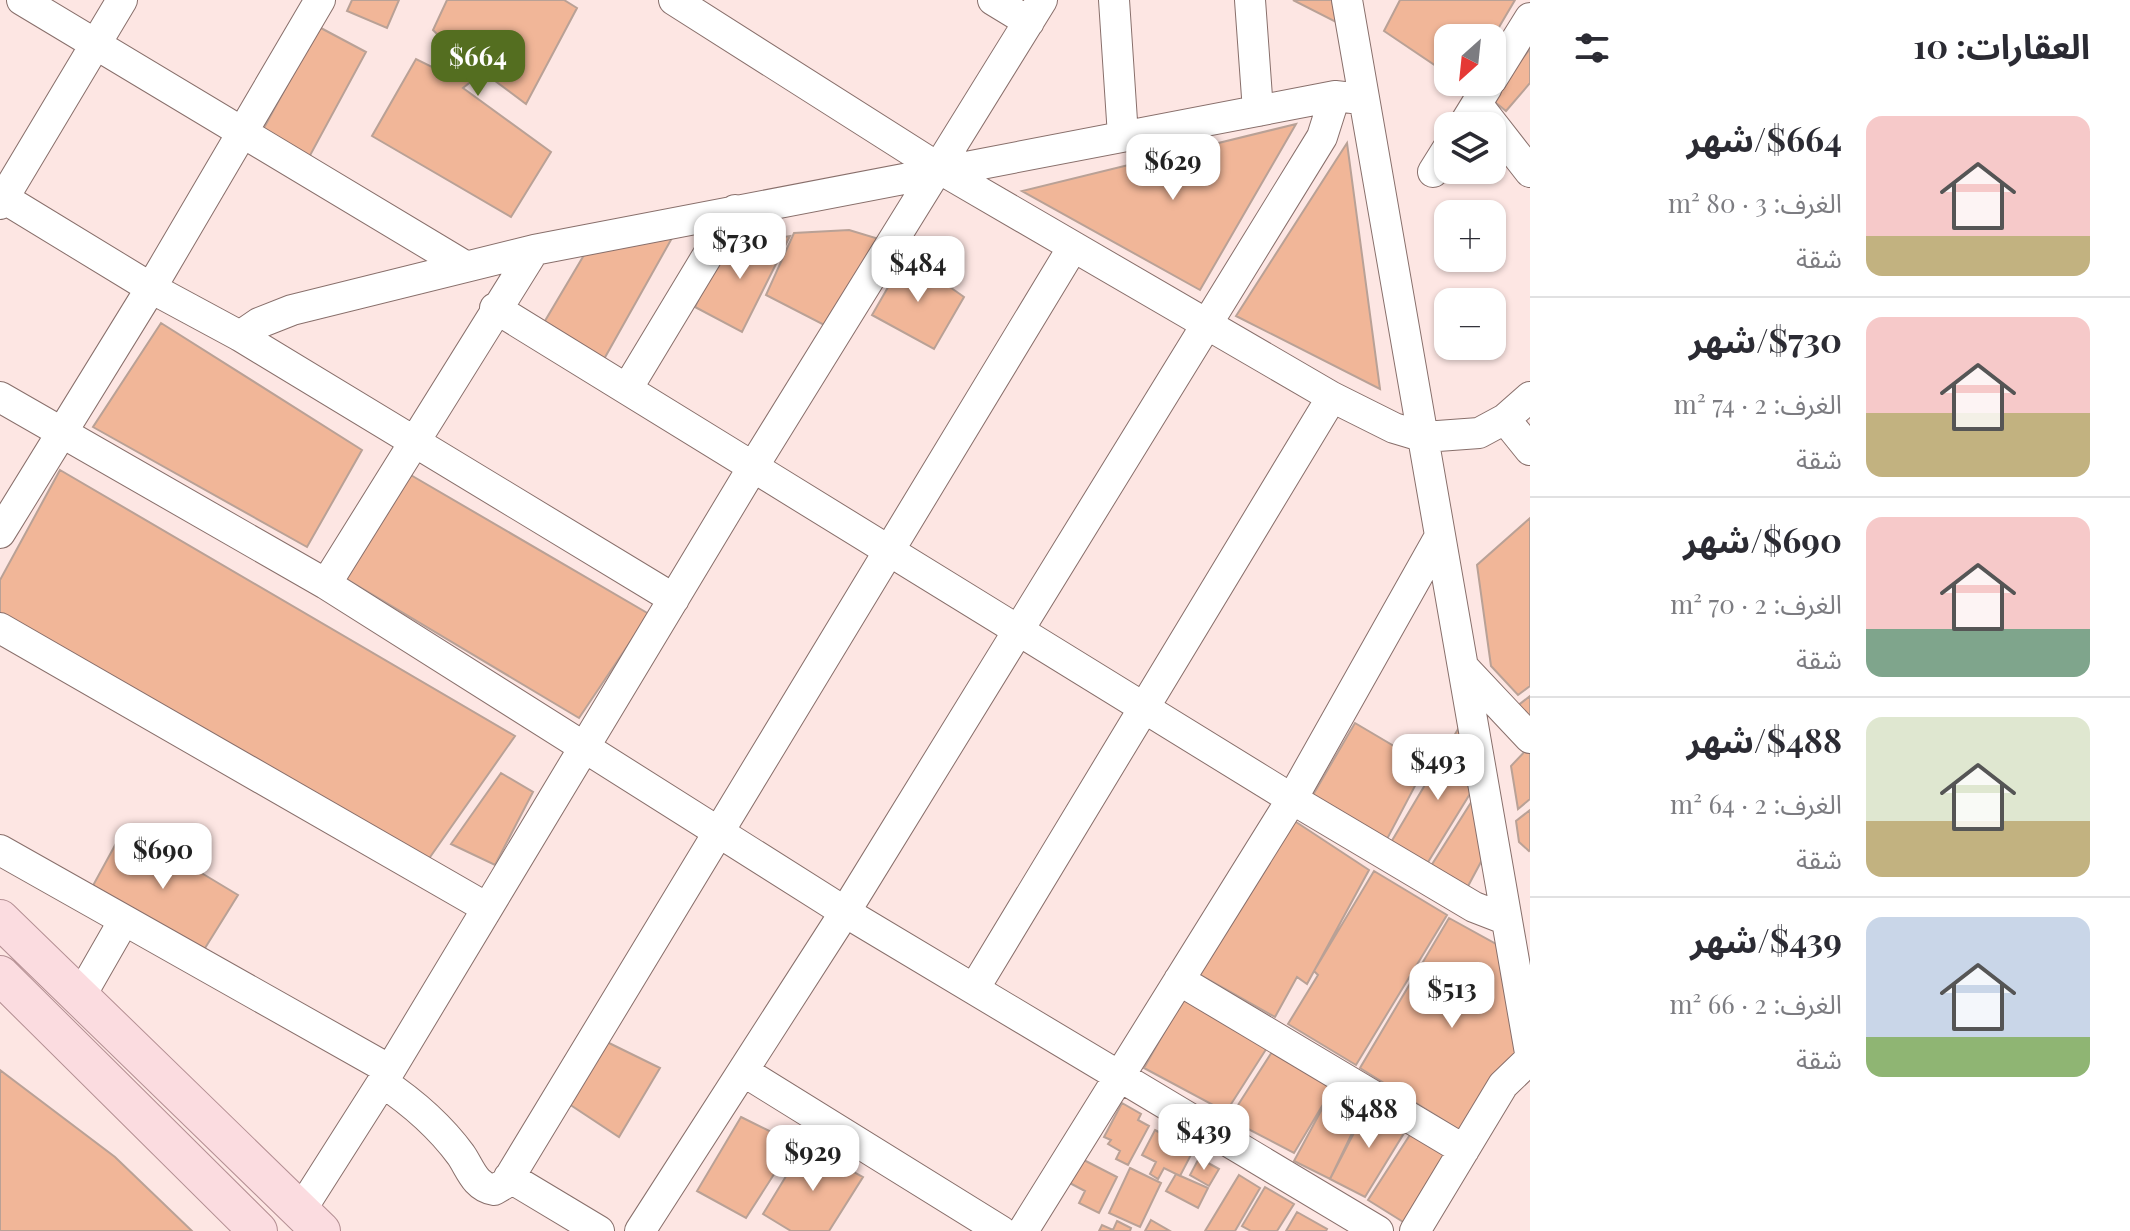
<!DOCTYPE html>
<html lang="ar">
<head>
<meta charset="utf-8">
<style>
	:root { --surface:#fff; --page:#f7f7f7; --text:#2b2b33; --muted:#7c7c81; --line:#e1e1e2; --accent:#546e20 }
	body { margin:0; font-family:"Playfair Display","Noto Sans Arabic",serif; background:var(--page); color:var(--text); direction:rtl; height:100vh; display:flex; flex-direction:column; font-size:30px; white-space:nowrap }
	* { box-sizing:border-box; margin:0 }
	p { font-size:26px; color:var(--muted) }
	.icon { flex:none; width:44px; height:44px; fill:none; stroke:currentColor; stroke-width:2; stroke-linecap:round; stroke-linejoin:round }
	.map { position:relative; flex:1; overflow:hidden; direction:ltr }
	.details { display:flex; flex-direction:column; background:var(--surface); width:600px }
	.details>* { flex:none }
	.needle { width:52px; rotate:207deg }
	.tools { position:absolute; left:1434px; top:24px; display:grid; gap:16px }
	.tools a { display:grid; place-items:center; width:72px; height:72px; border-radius:16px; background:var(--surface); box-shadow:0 2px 6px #0004; font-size:40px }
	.price { position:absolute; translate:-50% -68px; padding:0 18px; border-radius:16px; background:#fff; color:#222; font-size:26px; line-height:52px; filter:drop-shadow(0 2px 4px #0008) }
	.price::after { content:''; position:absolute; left:50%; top:48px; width:24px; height:18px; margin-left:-12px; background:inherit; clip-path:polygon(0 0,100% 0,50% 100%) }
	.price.on { background:var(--accent); color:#fff }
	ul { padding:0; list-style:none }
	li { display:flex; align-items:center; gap:24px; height:200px; padding:0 40px }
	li+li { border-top:2px solid var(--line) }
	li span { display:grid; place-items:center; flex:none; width:224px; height:160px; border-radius:16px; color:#555 }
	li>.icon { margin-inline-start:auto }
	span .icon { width:96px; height:96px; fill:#fffc; stroke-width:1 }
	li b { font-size:34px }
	h2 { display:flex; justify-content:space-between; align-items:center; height:96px; padding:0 40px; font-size:34px }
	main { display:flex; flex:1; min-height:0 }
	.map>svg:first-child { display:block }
	.building { fill:#f1b698; stroke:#b9a196; stroke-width:2 }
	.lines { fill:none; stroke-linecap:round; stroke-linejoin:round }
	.minor-casing { stroke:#886f6b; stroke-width:32 }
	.major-casing { stroke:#b48f93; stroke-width:40 }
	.minor { stroke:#fff; stroke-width:30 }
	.major { stroke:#fbdce0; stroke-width:38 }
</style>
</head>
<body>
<main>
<section class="details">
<h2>العقارات: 10<svg class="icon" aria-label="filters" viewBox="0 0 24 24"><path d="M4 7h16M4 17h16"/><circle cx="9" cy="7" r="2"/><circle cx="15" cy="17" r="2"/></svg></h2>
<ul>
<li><span style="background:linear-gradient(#f6c9c9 75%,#c2b280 0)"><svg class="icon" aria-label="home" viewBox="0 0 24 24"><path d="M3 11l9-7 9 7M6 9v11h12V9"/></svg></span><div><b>$664/شهر</b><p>الغرف: 3 · 80 m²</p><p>شقة</p></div></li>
<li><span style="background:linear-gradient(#f6c9c9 60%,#c2b280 0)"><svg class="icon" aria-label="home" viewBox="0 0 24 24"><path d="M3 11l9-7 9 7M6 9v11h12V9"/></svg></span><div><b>$730/شهر</b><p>الغرف: 2 · 74 m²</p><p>شقة</p></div></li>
<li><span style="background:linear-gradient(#f6c9c9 70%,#7fa58c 0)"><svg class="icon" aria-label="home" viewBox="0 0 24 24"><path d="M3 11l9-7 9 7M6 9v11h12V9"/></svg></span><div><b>$690/شهر</b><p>الغرف: 2 · 70 m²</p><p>شقة</p></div></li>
<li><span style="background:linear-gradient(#dfe7d0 65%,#c2b280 0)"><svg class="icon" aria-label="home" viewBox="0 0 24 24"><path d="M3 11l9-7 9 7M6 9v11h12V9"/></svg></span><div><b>$488/شهر</b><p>الغرف: 2 · 64 m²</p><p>شقة</p></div></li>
<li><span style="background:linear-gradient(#c9d6e8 75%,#8fb573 0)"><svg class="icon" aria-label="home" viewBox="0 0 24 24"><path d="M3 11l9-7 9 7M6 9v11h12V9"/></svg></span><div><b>$439/شهر</b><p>الغرف: 2 · 66 m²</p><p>شقة</p></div></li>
</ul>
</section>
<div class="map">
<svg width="1530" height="1231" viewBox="0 0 1530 1231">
	<rect width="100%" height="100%" fill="#fde6e3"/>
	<!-- building -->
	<path class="building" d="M 352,0 L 399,0 L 387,28 L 347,11 Z
		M 447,0 L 564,0 L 577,8 L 526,104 L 483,72 L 463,88 L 551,152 L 511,217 L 372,136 L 416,59 L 438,70 L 451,48 L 433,30 Z
		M 1293,0 L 1332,0 L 1336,22 Z
		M 1400,0 L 1515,0 L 1492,39 L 1448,38 L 1448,74 L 1384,31 Z
		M 319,27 L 366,52 L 307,161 L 260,135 Z
		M 1530,49 L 1530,83 L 1506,111 L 1490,98 Z
		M 1296,124 L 1200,290 L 1022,191 Z
		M 1347,143 L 1380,389 L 1236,316 Z
		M 849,230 L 879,239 L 828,327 L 766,295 L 794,233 Z
		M 790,236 L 742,332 L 695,307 L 723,247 Z
		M 672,238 L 599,368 L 539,331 L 587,250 Z
		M 906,256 L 964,297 L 934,349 L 872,315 Z
		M 161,323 L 362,450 L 307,547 L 93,427 Z
		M 60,470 L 515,736 L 428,860 L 0,613 L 0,580 Z
		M 409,474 L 649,614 L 579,718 L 343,577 Z
		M 1530,518 L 1530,686 L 1518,695 L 1491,666 L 1477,565 Z
		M 1530,696 L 1530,725 L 1516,707 Z
		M 1464,719 L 1476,784 L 1425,867 L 1390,844 Z
		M 1355,723 L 1426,765 L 1386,841 L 1310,800 Z
		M 1530,746 L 1530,799 L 1518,809 L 1511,766 Z
		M 501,773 L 533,792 L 495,865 L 451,844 Z
		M 1477,793 L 1490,845 L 1467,888 L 1431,866 Z
		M 1530,810 L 1530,850 L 1529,851 L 1519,842 L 1516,821 Z
		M 1290,818 L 1369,870 L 1307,984 L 1297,977 L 1275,1017 L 1197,973 Z
		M 125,827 L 238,895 L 202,953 L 90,891 Z
		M 1374,871 L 1447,915 L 1356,1065 L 1288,1024 L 1318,975 L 1314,971 Z
		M 1449,918 L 1505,949 L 1523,1047 L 1469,1136 L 1360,1068 Z
		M 1188,990 L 1272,1040 L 1226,1112 L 1144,1068 Z
		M 607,1042 L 660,1068 L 619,1137 L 569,1104 Z
		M 1277,1044 L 1337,1081 L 1294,1153 L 1229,1119 Z
		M 0,1070 L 115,1157 L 192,1231 L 0,1231 Z
		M 1337,1081 L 1368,1100 L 1330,1179 L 1294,1161 Z
		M 1370,1102 L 1409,1125 L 1365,1197 L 1330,1179 Z
		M 1122,1103 L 1141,1114 L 1138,1120 L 1149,1126 L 1128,1165 L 1116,1159 L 1120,1151 L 1108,1144 L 1111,1140 L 1104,1137 Z
		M 741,1117 L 794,1143 L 746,1218 L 697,1191 Z
		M 1155,1130 L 1193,1151 L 1180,1176 L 1164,1168 L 1158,1179 L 1150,1174 L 1156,1162 L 1142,1155 Z
		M 1413,1130 L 1461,1153 L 1408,1225 L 1368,1200 Z
		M 805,1145 L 863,1177 L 829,1231 L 791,1231 L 763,1214 Z
		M 1076,1156 L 1117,1177 L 1099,1213 L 1079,1203 L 1085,1191 L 1064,1180 Z
		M 1199,1158 L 1219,1169 L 1209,1186 L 1190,1175 Z
		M 1130,1168 L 1161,1183 L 1140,1227 L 1109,1213 Z
		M 1176,1174 L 1208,1188 L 1198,1208 L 1166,1191 Z
		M 1239,1175 L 1260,1188 L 1235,1231 L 1205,1231 Z
		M 1265,1187 L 1294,1204 L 1277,1231 L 1251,1231 L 1242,1226 Z
		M 1297,1212 L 1327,1229 L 1326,1231 L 1286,1231 Z
		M 1151,1220 L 1170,1231 L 1145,1231 Z
		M 1117,1221 L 1131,1228 L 1130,1231 L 1099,1231 L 1102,1225 L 1113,1230 Z"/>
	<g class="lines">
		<defs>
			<path id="minor" d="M 22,0 L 465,266
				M 674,0 L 940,169 L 1332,397 L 1394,428 L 1424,437 L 1479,433 L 1505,419 L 1530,397
				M 993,0 L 1029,22
				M 1114,0 L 1123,136
				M 1250,0 L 1258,111
				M 1347,0 L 1530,1053
				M 1492,79 L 1530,18
				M 1477,104 L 1530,172
				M 1463,126 L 1487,87
				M 1433,172 L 1448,148
				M 0,196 L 151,288 L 240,336 L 674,599
				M 0,204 L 122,0
				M 495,308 L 1292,799 L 1474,907 L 1505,919
				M 240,336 L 259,323 L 292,310 L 534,250 L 1335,96 L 1361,99
				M 627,389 L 735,210
				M 0,397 L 326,584 L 845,912 L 1378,1231
				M 1505,419 L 1530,450
				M 0,533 L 151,288 L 320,0
				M 326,584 L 534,250
				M 0,628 L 487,908
				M 1466,670 L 1530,738
				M 0,850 L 390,1070
				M 1179,980 L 1464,1150
				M 974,989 L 1332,397
				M 80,997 L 123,922
				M 743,1071 L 1001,1231
				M 382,1082 C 412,1102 439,1125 461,1155 C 470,1168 475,1187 494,1190 L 506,1183 L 1073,247
				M 509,1177 L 599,1231
				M 301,1210 L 390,1070 L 753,467 L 1042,0
				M 640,1231 L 845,912 L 1322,137 L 1335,96
				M 1023,1231 L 1292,799 L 1440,536
				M 1415,1231 L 1503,1085 L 1530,1059"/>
			<path id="major" d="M 0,919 L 321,1231
				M 0,975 L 258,1231"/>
		</defs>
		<!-- minor casing -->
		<use href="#minor" class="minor-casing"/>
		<!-- major casing -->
		<use href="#major" class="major-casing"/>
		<!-- minor -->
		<use href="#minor" class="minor"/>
		<!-- major -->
		<use href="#major" class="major"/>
	</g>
</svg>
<div class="tools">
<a><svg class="needle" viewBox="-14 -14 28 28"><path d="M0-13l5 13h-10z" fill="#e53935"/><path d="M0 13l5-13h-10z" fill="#7c7c81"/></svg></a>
<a><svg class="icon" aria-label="layers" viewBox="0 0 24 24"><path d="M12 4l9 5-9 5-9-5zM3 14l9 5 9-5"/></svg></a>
<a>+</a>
<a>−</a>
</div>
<b class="price on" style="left:478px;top:98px">$664</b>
<b class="price" style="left:1173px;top:202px">$629</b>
<b class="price" style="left:740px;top:281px">$730</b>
<b class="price" style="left:918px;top:304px">$484</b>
<b class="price" style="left:1438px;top:802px">$493</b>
<b class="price" style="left:163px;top:891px">$690</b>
<b class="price" style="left:1452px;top:1030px">$513</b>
<b class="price" style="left:1369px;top:1150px">$488</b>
<b class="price" style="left:1204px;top:1172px">$439</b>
<b class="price" style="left:813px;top:1193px">$929</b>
</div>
</main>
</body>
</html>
